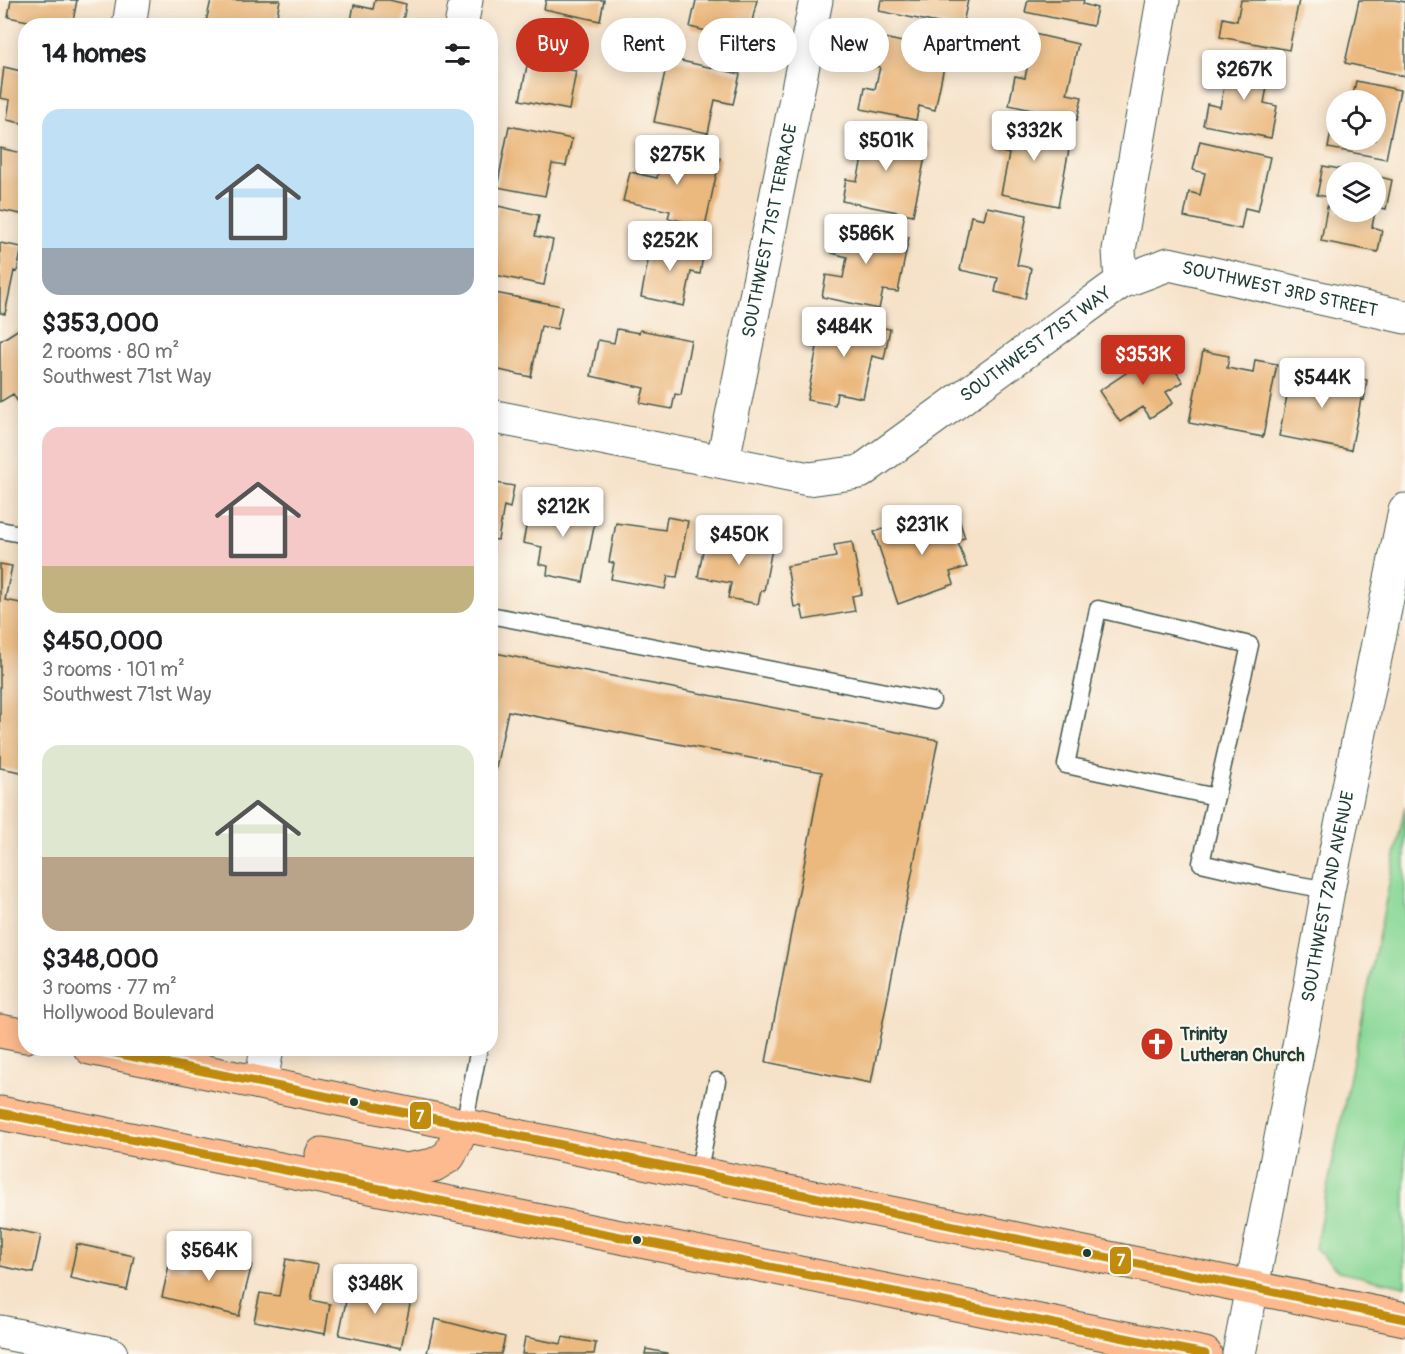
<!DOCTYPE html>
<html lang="en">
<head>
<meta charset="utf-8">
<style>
	:root { --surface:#fff; --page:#f6f6f6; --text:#202124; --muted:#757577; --accent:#c8321e }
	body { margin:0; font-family:Pangolin,sans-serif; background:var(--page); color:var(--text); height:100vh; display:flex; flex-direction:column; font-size:22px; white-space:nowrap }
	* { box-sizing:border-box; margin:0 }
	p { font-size:20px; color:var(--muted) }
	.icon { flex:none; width:33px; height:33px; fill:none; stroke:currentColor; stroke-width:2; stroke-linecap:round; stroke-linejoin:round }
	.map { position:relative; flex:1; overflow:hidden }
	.side { position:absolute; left:18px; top:18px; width:480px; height:1038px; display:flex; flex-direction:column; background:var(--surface); border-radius:24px; box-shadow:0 3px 15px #0003 }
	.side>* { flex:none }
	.hud { position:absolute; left:516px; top:18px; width:570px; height:54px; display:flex; gap:12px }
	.controls { position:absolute; left:1326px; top:90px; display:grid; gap:12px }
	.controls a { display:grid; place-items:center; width:60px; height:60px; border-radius:50%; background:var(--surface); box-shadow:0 3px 15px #0003; font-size:30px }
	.price { position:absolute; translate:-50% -51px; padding:0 14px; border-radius:6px; background:#fff; color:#222; font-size:20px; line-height:39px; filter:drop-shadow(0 2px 3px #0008) }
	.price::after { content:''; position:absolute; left:50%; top:36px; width:18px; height:14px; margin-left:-9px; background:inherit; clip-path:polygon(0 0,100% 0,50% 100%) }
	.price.current { background:var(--accent); color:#fff }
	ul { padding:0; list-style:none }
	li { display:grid; align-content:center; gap:12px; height:318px; padding:0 24px }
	li span { display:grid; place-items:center; height:186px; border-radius:18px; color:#555 }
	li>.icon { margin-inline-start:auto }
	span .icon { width:108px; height:108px; fill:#fffc; stroke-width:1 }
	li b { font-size:26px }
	h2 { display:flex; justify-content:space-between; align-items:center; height:72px; padding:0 24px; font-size:26px }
	.pill { padding:0 21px; border-radius:27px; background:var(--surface); box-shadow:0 3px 15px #0003; font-size:21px; line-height:54px }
	.pill.current { background:var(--accent); color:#fff }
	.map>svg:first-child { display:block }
	.green { fill:#8ad897; stroke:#548a66; stroke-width:1.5 }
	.building { fill:#ebb87d }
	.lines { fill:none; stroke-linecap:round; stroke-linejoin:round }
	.service-casing { stroke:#3f564a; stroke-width:19 }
	.minor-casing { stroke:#3f564a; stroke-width:35 }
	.tertiary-casing { stroke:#3f564a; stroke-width:35 }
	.trunk-casing { stroke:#3f564a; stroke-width:35 }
	.service { stroke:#fff; stroke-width:16 }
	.minor { stroke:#fff; stroke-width:33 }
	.tertiary { stroke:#fff; stroke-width:33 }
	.trunk { stroke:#fcba8e; stroke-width:33 }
	.bus-1-casing { stroke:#fbf7ec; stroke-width:14 }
	.bus-1 { stroke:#c18c0d; stroke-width:9 }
	.bus-dot { fill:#1f3d34; stroke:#fbf7ec; stroke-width:2 }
	.labels { text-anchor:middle; stroke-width:4.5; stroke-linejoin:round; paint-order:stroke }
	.street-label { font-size:18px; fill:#1f3d34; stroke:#fbf7ec }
	.poi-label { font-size:18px; font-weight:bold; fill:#1f3d34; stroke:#fbf7ec; text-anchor:start }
	.line-badge { stroke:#fbf7ec; stroke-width:2 }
	.badge-label { font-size:16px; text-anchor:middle; font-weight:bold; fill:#fff }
</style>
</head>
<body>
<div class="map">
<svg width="1405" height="1354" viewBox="0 0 1405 1354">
	<rect width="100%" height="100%" fill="#fbf7ec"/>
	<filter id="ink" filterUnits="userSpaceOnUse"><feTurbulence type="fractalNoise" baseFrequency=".0167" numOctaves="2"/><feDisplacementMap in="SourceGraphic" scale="12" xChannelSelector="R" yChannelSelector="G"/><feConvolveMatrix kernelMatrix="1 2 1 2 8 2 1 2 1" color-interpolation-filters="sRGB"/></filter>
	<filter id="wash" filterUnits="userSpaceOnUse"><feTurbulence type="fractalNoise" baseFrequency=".008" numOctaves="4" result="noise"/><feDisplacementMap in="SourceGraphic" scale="24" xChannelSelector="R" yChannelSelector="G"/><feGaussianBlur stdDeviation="1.35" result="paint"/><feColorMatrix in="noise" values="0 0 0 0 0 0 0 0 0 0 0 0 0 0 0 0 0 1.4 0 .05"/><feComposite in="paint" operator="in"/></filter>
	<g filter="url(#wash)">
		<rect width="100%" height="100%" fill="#f6e2c9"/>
		<!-- green -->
		<path class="green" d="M 1405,806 L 1405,1286 L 1339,1272 L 1315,1248 Z"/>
		<g id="blocks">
			<!-- building -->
			<path class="building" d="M 11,0 L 77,0 L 72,26 L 52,26 L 8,17 Z
				M 211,0 L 280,0 L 275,26 L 205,26 Z
				M 375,0 L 389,0 L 406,4 L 402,26 L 350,26 L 354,5 L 373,9 Z
				M 546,0 L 604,0 L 600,21 L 544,9 Z
				M 696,0 L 757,0 L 745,52 L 707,43 L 710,32 L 690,27 Z
				M 881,0 L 968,0 L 962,28 L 879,11 Z
				M 1028,0 L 1084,0 L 1083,4 L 1097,8 L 1093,26 L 1025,12 Z
				M 1241,0 L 1299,0 L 1289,50 L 1220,37 L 1223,18 L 1237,21 Z
				M 1359,0 L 1394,0 L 1405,2 L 1405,76 L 1345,63 Z
				M 1034,34 L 1078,44 L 1067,94 L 1082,97 L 1077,120 L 1009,105 L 1015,76 L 1025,78 Z
				M 875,36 L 947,52 L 935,110 L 919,106 L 916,120 L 861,109 L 865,87 L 875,89 L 880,67 L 869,65 Z
				M 532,41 L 568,48 L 564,69 L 576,71 L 569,110 L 520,100 Z
				M 24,53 L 26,53 L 26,124 L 7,120 L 10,100 L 0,98 L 4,67 L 21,71 Z
				M 668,58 L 740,74 L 733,104 L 715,100 L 708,133 L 654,122 Z
				M 1230,58 L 1271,66 L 1264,103 L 1277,106 L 1271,138 L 1203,125 L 1207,104 L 1220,107 Z
				M 1356,81 L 1400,90 L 1386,159 L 1328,148 L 1335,109 L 1336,140 L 1376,140 L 1376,100 L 1352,100 Z
				M 1002,120 L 1072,134 L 1058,206 L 1001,194 L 1009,154 L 995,150 Z
				M 509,126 L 572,139 L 566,166 L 552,164 L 545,196 L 497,187 Z
				M 856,128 L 928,143 L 913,215 L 842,201 L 846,179 L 857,181 L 862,159 L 850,157 Z
				M 1200,141 L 1270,157 L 1258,211 L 1245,208 L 1241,229 L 1184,217 L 1189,192 L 1200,195 L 1205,173 L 1193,170 Z
				M 664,146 L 720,158 L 705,226 L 668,218 L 670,211 L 623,201 L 630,172 L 657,178 Z
				M 0,148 L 26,154 L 26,215 L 0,210 Z
				M 1323,166 L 1351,171 L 1336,172 L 1336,212 L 1375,212 L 1372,227 L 1382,230 L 1378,252 L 1321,241 L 1329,197 L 1317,195 Z
				M 1376,176 L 1392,180 L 1386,209 L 1376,207 Z
				M 498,206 L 539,215 L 535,236 L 553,240 L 544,285 L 490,274 L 490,244 Z
				M 987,207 L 1027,215 L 1017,265 L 1031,268 L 1025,299 L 995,292 L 998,278 L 960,270 L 971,216 L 984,219 Z
				M 837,223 L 909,237 L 898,292 L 883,290 L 879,309 L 822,297 L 826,275 L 843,278 L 847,257 L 832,253 Z
				M 652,240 L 704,250 L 700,274 L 691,272 L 684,306 L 641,297 Z
				M 0,243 L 22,247 L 17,272 L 14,271 L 5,314 L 0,313 Z
				M 490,292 L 562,306 L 557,329 L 541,326 L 531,377 L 490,368 Z
				M 820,316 L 890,329 L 884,359 L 872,356 L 863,398 L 837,393 L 835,405 L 807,400 L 817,347 L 814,347 Z
				M 19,329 L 26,338 L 26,414 L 13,394 L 0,402 L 0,341 Z
				M 617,329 L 639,333 L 640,330 L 691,340 L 681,395 L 675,394 L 672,409 L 640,403 L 644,388 L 591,376 L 598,340 L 614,343 Z
				M 1158,345 L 1183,382 L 1166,392 L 1173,403 L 1150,418 L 1143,407 L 1120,422 L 1099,391 L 1126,373 L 1123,368 Z
				M 1203,351 L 1229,356 L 1227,368 L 1253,373 L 1255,360 L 1277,364 L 1263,437 L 1189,423 Z
				M 1293,366 L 1320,371 L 1318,382 L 1343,387 L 1345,376 L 1367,380 L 1364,400 L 1361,399 L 1351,450 L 1279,436 Z
				M 490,482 L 514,486 L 510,508 L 504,506 L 498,540 L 490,539 Z
				M 580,498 L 599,502 L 583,582 L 547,575 L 548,566 L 539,564 L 542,547 L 523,543 L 530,506 L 557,512 L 558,508 L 577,512 Z
				M 956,510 L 965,538 L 957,540 L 967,567 L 950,572 L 954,584 L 898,604 L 874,532 L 905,522 L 909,535 L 931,527 L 928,519 Z
				M 667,517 L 688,521 L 677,577 L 668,576 L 665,589 L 611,579 L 614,563 L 609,562 L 616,523 L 665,530 Z
				M 754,533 L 774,538 L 764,591 L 761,591 L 758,604 L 728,598 L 731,583 L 698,577 L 705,540 L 732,545 L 732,542 L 751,546 Z
				M 852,542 L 862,594 L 852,596 L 855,611 L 804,620 L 801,606 L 794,607 L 787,566 L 836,557 L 834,545 Z
				M 0,564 L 12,566 L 5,600 L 26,604 L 26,773 L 0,768 Z
				M 490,652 L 938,740 L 871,1083 L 766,1062 L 822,772 L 508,711 L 490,796 Z
				M 0,1227 L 41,1235 L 33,1273 L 0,1266 Z
				M 77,1244 L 134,1256 L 127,1290 L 70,1278 Z
				M 192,1248 L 252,1264 L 239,1316 L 162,1297 L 169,1265 L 187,1269 Z
				M 286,1259 L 318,1265 L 311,1300 L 330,1304 L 325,1334 L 254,1321 L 260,1293 L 279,1296 Z
				M 350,1282 L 412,1295 L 401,1348 L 339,1335 Z
				M 435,1319 L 505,1337 L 501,1354 L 427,1353 Z
				M 525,1337 L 561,1344 L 563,1337 L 596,1343 L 594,1354 L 522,1354 Z
				M 646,1349 L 667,1353 L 667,1354 L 645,1354 Z"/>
		</g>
	</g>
	<g filter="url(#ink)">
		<use href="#blocks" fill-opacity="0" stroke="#3f564a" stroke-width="1.5"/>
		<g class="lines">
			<defs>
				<path id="service" d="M 0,530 L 26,535
					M 490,615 L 932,701
					M 1216,797 L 1066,765 L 1098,609 L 1250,645 L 1201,863 L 1283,882 L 1328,890
					M 464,1125 L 479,1048
					M 698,1174 L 717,1081"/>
				<g id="minor">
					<path d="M 129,26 L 133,0"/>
					<path d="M 461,26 L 466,0"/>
					<path id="s1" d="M 1121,282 L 1169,264 L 1405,317"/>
					<path id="s2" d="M 490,416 L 809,479 L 860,472 L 1121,282 L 1119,250 L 1163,0"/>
					<path id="s3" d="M 723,460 L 816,0"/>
					<path d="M 261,1083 L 267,1048"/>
					<path d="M 0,1332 L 111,1354"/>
				</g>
				<g id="tertiary">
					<path id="s4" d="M 1239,1354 L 1310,989 L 1328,890 L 1405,510"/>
				</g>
				<path id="trunk" d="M 0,1031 L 26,1036
					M 90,1048 L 1405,1319
					M 0,1113 L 1205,1354
					M 322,1154 L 406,1170 L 434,1165 L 449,1156 L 464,1125"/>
			</defs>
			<!-- service casing -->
			<use href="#service" class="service-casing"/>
			<!-- minor casing -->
			<use href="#minor" class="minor-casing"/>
			<!-- tertiary casing -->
			<use href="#tertiary" class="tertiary-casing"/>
			<!-- trunk casing -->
			<use href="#trunk" class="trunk-casing"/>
			<!-- service -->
			<use href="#service" class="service"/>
			<!-- minor -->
			<use href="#minor" class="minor"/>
			<!-- tertiary -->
			<use href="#tertiary" class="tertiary"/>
			<!-- trunk -->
			<use href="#trunk" class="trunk"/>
			<defs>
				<path id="bus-1" d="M 92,1048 L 1405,1319
					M 0,1113 L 1205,1354"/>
			</defs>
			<!-- bus-1 casing -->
			<use href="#bus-1" class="bus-1-casing"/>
			<!-- bus-1 -->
			<use href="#bus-1" class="bus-1"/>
		</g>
	</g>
	<!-- icons -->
	<defs>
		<symbol id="church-disc" viewBox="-11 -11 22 22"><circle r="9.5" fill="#c8321e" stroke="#fbf7ec"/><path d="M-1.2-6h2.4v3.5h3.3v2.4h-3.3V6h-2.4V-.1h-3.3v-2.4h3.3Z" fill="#fff"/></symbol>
	</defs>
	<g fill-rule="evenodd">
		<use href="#church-disc" x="1138" y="1025" width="38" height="38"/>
	</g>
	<!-- markers -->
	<g class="bus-dot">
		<circle cx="354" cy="1102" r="5"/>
		<circle cx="637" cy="1240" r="5"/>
		<circle cx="1087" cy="1253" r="5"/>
	</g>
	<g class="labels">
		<!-- street labels -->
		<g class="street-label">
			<text dy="6" stroke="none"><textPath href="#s3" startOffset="234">SOUTHWEST 71ST TERRACE</textPath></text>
			<text dy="6" stroke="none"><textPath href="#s1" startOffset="165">SOUTHWEST 3RD STREET</textPath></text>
			<text dy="6" stroke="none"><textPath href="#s2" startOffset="594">SOUTHWEST 71ST WAY</textPath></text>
			<text dy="6" stroke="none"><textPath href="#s4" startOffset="466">SOUTHWEST 72ND AVENUE</textPath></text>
		</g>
		<!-- poi labels -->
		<g class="poi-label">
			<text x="1180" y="1040">Trinity<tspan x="1180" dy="21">Lutheran Church</tspan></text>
		</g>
	</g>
	<g class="line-badge">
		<rect x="409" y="1101" width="23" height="29" rx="6" fill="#c18c0d"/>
		<rect x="1109" y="1246" width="23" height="29" rx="6" fill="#c18c0d"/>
	</g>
	<g class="badge-label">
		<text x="420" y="1122">7</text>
		<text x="1121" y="1266">7</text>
	</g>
</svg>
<div class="controls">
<a><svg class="icon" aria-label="locate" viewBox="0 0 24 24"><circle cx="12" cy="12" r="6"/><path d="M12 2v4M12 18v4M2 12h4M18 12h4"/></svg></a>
<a><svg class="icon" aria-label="layers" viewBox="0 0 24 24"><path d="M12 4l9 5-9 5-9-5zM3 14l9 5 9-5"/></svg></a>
</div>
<b class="price" style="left:1244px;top:101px">$267K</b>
<b class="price" style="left:1034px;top:162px">$332K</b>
<b class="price" style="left:886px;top:172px">$501K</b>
<b class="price" style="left:677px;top:186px">$275K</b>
<b class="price" style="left:866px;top:265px">$586K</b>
<b class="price" style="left:670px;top:272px">$252K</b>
<b class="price" style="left:844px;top:358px">$484K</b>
<b class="price current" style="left:1143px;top:386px">$353K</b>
<b class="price" style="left:1322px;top:409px">$544K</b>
<b class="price" style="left:563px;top:538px">$212K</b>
<b class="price" style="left:922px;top:556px">$231K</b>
<b class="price" style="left:739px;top:566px">$450K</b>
<b class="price" style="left:209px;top:1282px">$564K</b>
<b class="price" style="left:375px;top:1315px">$348K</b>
<div class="hud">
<a class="pill current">Buy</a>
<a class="pill">Rent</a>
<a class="pill">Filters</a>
<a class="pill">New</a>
<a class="pill">Apartment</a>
</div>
<section class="side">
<h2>14 homes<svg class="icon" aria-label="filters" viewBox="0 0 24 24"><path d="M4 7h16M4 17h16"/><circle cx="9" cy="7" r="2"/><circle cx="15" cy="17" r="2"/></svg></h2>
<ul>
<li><span style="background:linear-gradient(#bfe0f5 75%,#9aa5b1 0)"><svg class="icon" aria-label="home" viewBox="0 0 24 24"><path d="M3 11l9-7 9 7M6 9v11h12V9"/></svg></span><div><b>$353,000</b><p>2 rooms · 80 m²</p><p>Southwest 71st Way</p></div></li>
<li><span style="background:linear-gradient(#f6c9c9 75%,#c2b280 0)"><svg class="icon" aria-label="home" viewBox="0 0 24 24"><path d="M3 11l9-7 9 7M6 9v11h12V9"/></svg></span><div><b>$450,000</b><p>3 rooms · 101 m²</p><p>Southwest 71st Way</p></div></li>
<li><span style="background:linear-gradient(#dfe7d0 60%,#b9a48a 0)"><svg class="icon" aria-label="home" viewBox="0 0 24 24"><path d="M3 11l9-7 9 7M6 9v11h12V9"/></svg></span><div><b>$348,000</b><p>3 rooms · 77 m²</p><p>Hollywood Boulevard</p></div></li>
</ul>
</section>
</div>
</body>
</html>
